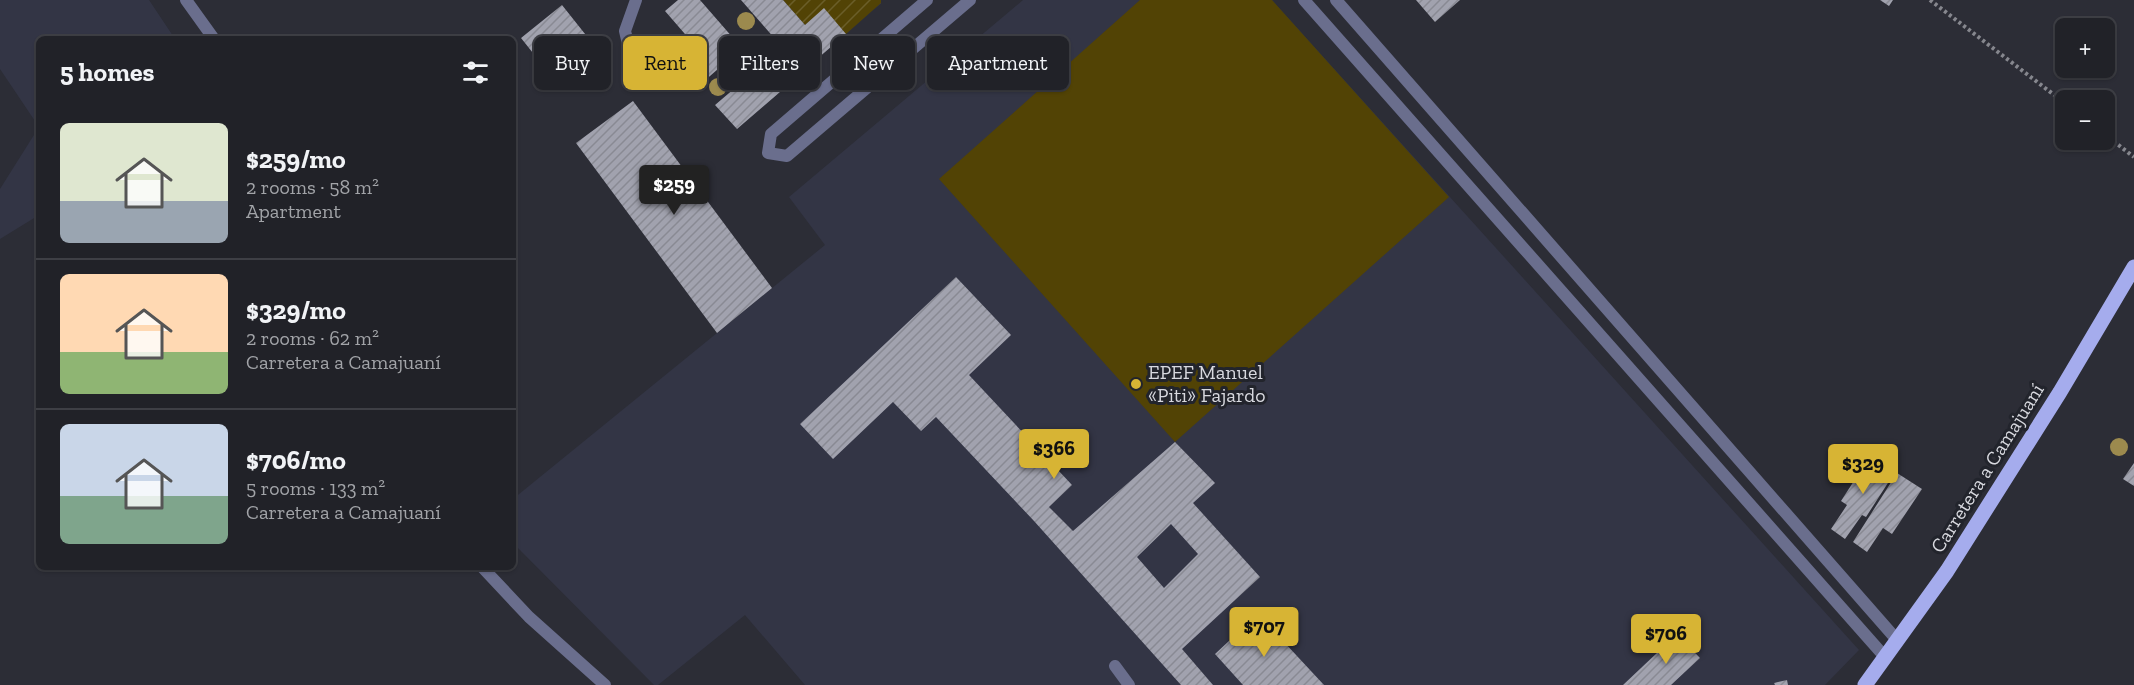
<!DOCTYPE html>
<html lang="en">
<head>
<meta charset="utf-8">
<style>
	:root { --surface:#212228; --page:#292a30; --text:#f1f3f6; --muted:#a2a4a8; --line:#3e3f45; --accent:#d7b434 }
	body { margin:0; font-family:"Zilla Slab",serif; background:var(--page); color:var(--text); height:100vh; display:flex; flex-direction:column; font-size:22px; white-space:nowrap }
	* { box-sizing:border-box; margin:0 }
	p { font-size:20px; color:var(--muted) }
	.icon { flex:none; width:33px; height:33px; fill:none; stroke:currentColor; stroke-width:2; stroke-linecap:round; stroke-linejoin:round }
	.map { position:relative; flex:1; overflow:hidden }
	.details { position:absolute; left:36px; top:36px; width:480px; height:534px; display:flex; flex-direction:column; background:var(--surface); border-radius:9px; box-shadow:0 2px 4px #0004,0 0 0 2px var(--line) }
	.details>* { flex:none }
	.hud { position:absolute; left:534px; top:36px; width:570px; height:54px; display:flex; gap:12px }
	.tools { position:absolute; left:2055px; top:18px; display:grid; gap:12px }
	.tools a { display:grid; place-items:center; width:60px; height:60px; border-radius:9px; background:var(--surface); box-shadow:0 2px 4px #0004,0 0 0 2px var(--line); font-size:30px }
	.price { position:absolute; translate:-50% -51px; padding:0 14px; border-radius:6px; background:var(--accent); color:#111; font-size:20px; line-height:39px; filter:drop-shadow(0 2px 3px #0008) }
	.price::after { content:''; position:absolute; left:50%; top:36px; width:18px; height:14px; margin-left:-9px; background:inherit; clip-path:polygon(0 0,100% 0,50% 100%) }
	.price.current { background:#222; color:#fff }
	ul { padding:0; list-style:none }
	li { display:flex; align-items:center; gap:18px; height:150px; padding:0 24px }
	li+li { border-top:2px solid var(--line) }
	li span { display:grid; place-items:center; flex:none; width:168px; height:120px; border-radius:9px; color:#555 }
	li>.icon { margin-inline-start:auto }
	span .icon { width:72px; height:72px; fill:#fffc; stroke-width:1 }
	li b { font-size:26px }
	h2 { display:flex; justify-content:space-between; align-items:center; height:72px; padding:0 24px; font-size:26px }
	.pill { padding:0 21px; border-radius:9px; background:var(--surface); box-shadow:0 2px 4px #0004,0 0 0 2px var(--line); font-size:21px; line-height:54px }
	.pill.current { background:var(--accent); color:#111 }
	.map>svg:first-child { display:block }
	.built { fill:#333545 }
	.grass { fill:#524305 }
	.garden { fill:url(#garden-furrows) }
	.building { fill:url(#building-hatch); fill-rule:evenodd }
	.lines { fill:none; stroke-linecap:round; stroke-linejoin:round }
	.path { stroke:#86878e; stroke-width:4; stroke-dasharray:3 3; stroke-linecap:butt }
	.service { stroke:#6a6e8d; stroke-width:12 }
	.minor { stroke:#6a6e8d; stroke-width:12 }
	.primary { stroke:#a5aced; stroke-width:15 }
	.tree { fill:#9c8a4e }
	.poi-dot { fill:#d7b434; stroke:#22242c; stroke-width:2 }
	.labels { text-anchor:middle; stroke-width:6; stroke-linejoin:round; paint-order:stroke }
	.poi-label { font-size:20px; fill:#d8d9df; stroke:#22242c; text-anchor:start }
	.street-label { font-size:20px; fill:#d8d9df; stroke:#22242c }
</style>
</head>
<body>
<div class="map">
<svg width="2134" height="685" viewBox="0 0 2134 685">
	<defs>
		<pattern id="garden-furrows" width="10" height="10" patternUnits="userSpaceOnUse" patternTransform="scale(1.5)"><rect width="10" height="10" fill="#524305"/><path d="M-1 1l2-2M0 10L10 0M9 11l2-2" fill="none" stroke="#6a5e29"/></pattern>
		<pattern id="building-hatch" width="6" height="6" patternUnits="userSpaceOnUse" patternTransform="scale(1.5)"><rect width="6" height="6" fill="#a1a2ae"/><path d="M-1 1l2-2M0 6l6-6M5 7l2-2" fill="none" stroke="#898a93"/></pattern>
	</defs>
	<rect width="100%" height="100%" fill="#2c2d36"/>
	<!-- built -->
	<path class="built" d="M 0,0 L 149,0 L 175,39 L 39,39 L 39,215 L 0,239 L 0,189 L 39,127 L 0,69 Z
		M 1023,0 L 1272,0 L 1859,650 L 1825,685 L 805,685 L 745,615 L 658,685 L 654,685 L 513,543 L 513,499 L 825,245 L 789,197 Z"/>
	<!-- grass -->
	<path class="grass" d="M 1140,0 L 1272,0 L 1449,197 L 1175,442 L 939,179 Z"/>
	<!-- garden -->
	<path class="garden" d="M 783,0 L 881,0 L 881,3 L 846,34 L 824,9 L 805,25 Z"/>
	<!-- building -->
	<path class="building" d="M 678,0 L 700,0 L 780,92 L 737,129 L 715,105 L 735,88 L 718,69 L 702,83 L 676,53 L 691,41 L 665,11 Z
		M 741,0 L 783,0 L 805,25 L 824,8 L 846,34 L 803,71 Z
		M 1416,0 L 1460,0 L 1435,22 Z
		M 1880,0 L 1893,0 L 1889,6 Z
		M 562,5 L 593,44 L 552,77 L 521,38 Z
		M 633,101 L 772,288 L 717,333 L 576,143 Z
		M 956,277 L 1011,335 L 969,375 L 1072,485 L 1049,507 L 1073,531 L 1175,442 L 1215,483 L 1193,503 L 1260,577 L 1182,649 L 1213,685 L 1181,685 L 1034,521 L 936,417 L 921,431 L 893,402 L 833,459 L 800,424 ZM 1171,524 L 1198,554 L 1164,588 L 1137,557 Z
		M 1870,456 L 1895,472 L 1866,517 L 1862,515 L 1845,539 L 1831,529 L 1847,505 L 1841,501 Z
		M 2134,463 L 2134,486 L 2123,479 Z
		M 1897,473 L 1922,489 L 1892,534 L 1883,528 L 1867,552 L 1853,542 Z
		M 1258,614 L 1324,685 L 1243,685 L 1215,654 Z
		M 1677,634 L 1700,658 L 1671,685 L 1623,685 Z
		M 1787,680 L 1788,685 L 1775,685 L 1774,683 Z"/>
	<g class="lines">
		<!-- path -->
		<path class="path" d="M 1930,0 L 2066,104
			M 2104,134 L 2134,157"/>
		<!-- service -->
		<path class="service" d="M 927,0 L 771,134 L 768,153 L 787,156 L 970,0
			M 1304,0 L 1885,657
			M 1336,0 L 1897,640
			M 634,69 L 625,31 L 636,0
			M 1115,666 L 1129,685"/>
		<!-- minor -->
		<path class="minor" d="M 186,0 L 214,39
			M 482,567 L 529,617 L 605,685"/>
		<!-- primary -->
		<path class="primary" d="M 1865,685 L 1947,571 L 2060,392 L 2134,267"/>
	</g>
	<!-- trees -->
	<g class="tree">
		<circle cx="746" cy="21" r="9"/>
		<circle cx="753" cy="50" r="9"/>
		<circle cx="773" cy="60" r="9"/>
		<circle cx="718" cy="87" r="9"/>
		<circle cx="2119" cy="447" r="9"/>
	</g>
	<!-- markers -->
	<circle class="poi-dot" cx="1136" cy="384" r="6"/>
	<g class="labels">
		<!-- poi labels -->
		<g class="poi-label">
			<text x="1148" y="379">EPEF Manuel<tspan x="1148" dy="23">«Piti» Fajardo</tspan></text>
		</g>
		<!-- street labels -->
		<g class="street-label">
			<text transform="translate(1987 468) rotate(-58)" y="7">Carretera a Camajuaní</text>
		</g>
	</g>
</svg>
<div class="tools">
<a>+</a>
<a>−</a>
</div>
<b class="price current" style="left:674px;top:216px">$259</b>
<b class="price" style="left:1054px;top:480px">$366</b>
<b class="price" style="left:1863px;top:495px">$329</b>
<b class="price" style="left:1264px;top:658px">$707</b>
<b class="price" style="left:1666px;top:665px">$706</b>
<div class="hud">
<a class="pill">Buy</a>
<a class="pill current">Rent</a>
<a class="pill">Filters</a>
<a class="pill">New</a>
<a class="pill">Apartment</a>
</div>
<section class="details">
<h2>5 homes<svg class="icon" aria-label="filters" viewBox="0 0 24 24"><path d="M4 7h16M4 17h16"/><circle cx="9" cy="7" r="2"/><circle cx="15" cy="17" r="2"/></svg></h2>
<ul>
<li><span style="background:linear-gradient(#dfe7d0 65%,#9aa5b1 0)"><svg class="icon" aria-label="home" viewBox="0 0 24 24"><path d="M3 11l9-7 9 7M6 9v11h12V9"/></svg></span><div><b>$259/mo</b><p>2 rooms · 58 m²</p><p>Apartment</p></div></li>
<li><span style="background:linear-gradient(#ffd9b3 65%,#8fb573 0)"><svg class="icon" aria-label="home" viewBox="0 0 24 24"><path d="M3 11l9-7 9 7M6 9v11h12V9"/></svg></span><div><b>$329/mo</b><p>2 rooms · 62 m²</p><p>Carretera a Camajuaní</p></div></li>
<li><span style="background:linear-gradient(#c9d6e8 60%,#7fa58c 0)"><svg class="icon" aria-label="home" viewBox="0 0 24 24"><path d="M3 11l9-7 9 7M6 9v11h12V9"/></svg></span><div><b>$706/mo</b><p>5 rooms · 133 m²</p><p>Carretera a Camajuaní</p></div></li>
</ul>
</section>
</div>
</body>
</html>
